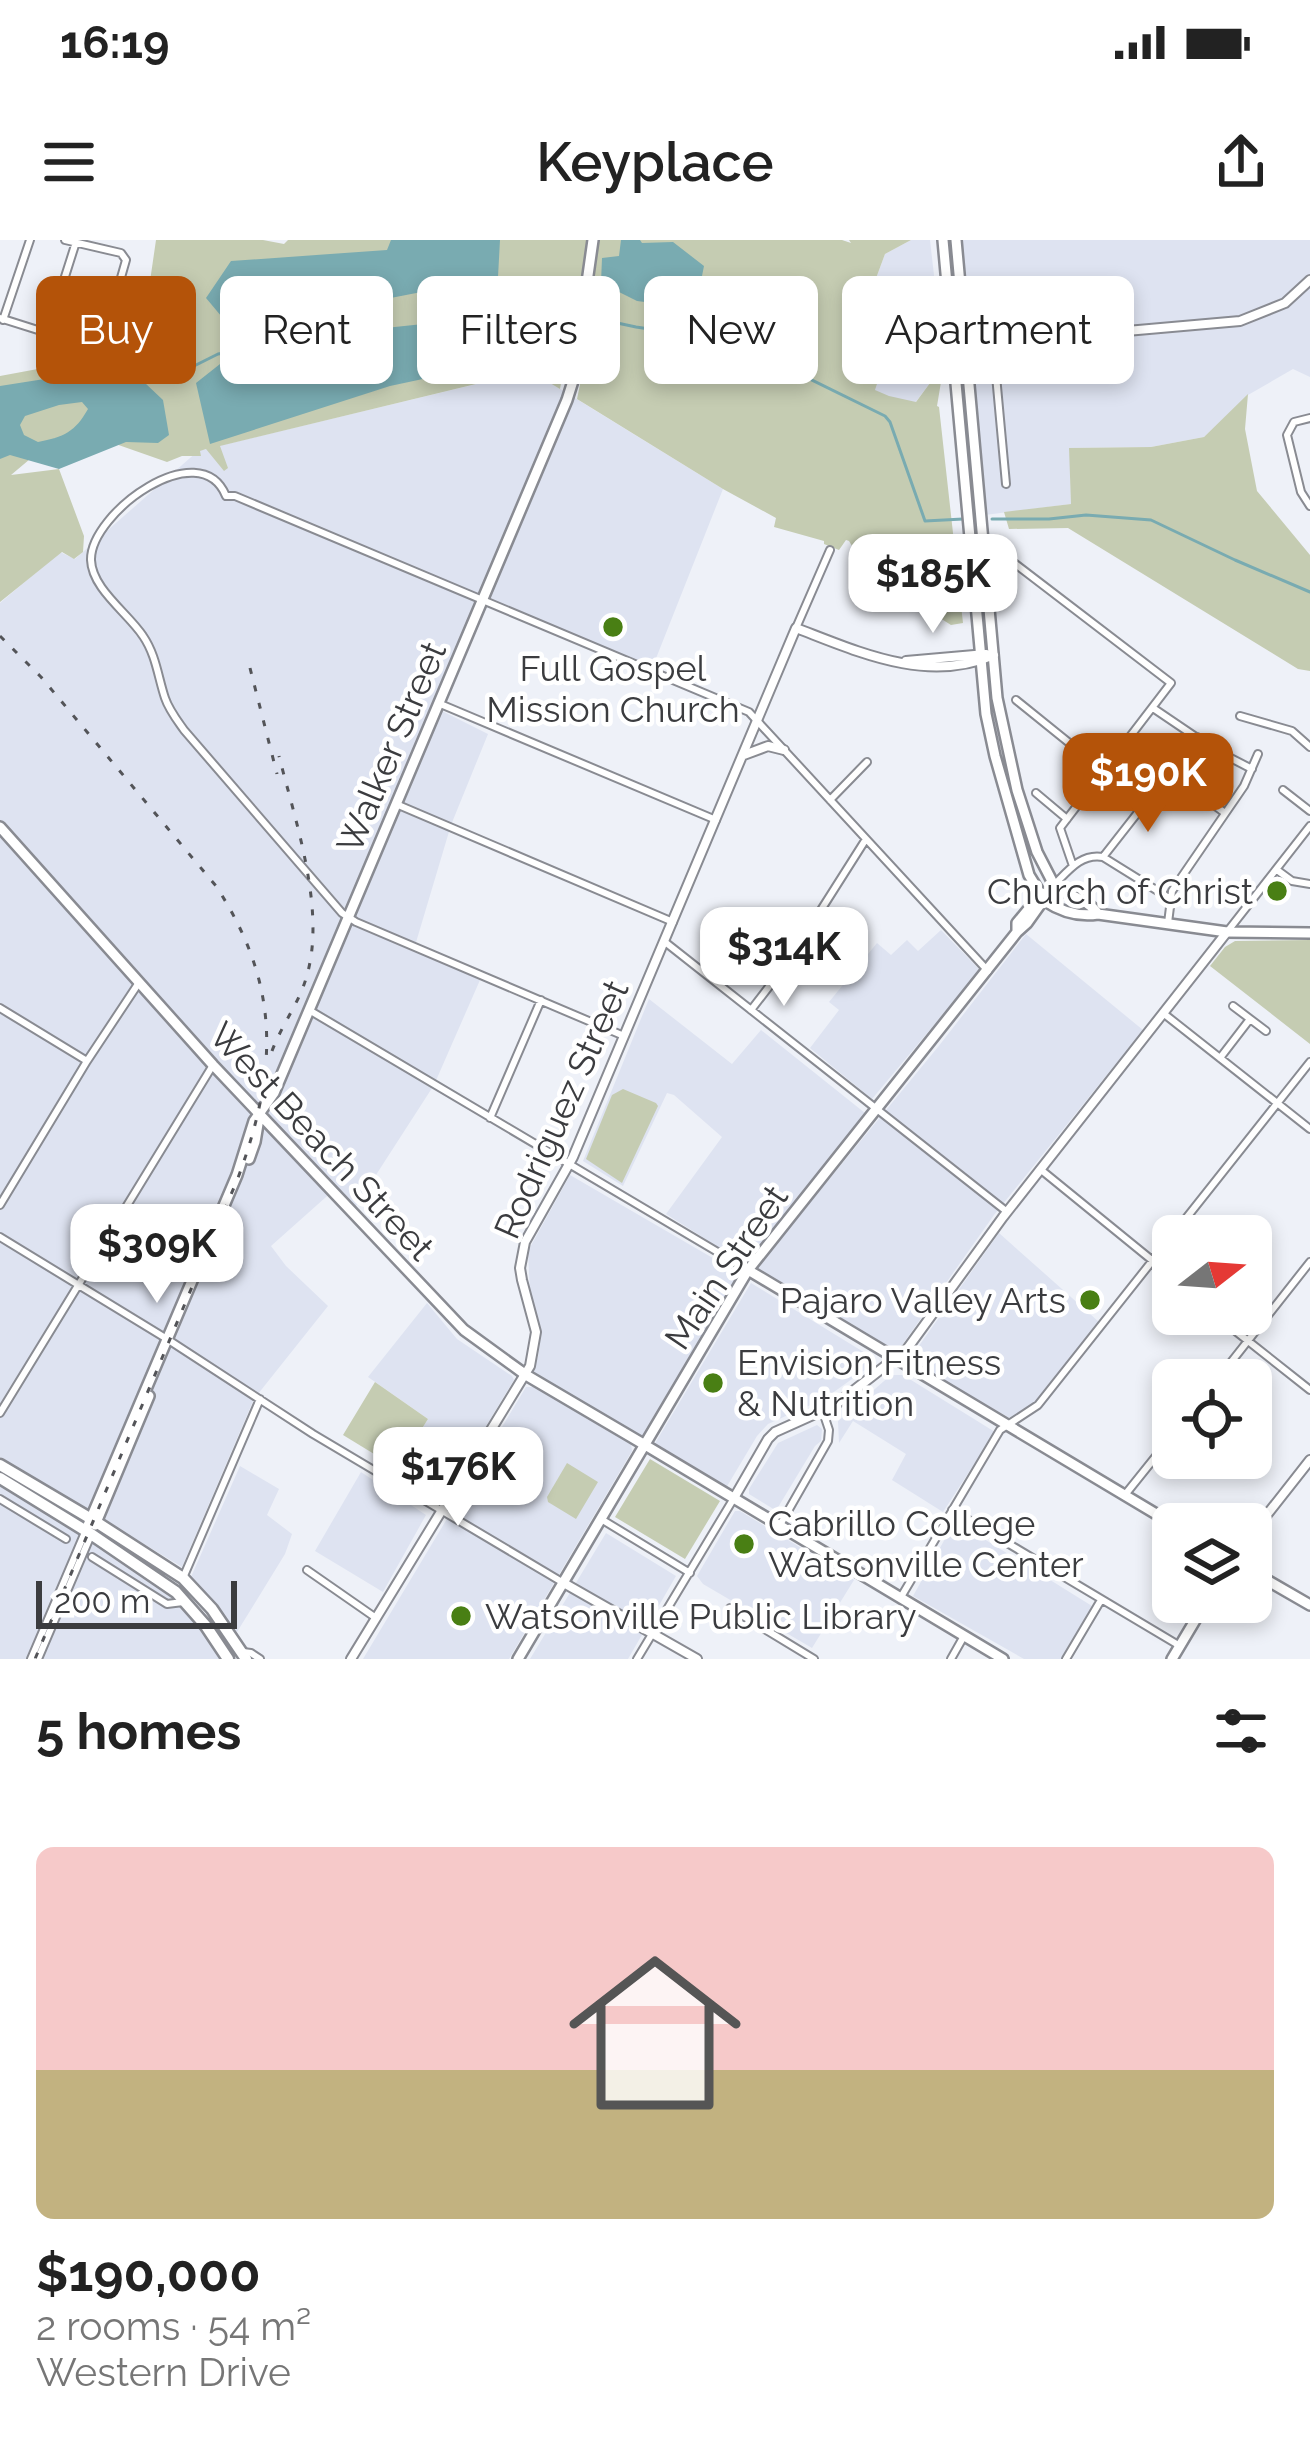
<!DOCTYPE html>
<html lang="en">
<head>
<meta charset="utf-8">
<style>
	:root { --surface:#fff; --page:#f6f6f6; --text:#222; --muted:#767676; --accent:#b45309 }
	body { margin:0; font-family:Raleway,sans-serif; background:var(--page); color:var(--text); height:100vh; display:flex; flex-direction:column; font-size:45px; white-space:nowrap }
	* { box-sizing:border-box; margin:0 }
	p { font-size:39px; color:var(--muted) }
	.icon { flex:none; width:66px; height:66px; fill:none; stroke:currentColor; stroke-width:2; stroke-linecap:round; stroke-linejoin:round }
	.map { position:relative; height:1419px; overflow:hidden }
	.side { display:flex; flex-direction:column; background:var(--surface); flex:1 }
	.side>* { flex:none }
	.banner { position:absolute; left:36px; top:36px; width:1239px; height:108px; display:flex; gap:24px }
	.needle { width:78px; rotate:73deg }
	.buttons { position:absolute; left:1152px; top:975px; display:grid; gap:24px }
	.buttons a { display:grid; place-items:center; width:120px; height:120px; border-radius:18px; background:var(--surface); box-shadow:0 6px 18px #0003; font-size:60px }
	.scale { position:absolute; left:36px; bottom:30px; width:201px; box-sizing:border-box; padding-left:12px; border:6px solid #3b3c3f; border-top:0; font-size:33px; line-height:42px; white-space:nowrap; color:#3b3c3f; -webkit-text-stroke:9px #fff; paint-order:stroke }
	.price { position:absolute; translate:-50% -102px; padding:0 27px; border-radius:24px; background:#fff; color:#222; font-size:39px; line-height:78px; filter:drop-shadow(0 3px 6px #0008) }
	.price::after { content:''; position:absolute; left:50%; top:72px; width:36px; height:27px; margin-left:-18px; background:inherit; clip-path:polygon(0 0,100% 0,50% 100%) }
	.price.selected { background:var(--accent); color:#fff }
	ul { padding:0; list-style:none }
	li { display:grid; align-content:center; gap:24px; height:636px; padding:0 36px }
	li span { display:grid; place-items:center; height:372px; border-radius:18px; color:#555 }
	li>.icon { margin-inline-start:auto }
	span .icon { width:216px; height:216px; fill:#fffc; stroke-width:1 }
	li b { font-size:51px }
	h2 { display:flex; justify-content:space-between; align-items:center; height:144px; padding:0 36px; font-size:51px }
	.chip { padding:0 42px; border-radius:18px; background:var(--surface); box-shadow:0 6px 18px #0003; font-size:42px; line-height:108px }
	.chip.selected { background:var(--accent); color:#fff }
	.status { display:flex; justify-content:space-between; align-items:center; height:84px; padding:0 60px; background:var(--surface); direction:ltr }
	.status svg { height:33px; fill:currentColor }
	header { display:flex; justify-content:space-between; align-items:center; height:156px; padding:0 36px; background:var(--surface); font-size:54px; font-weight:600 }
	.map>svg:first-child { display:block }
	.built { fill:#dee3f1 }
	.green { fill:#c5ccb2 }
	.water { fill:#79abb1; fill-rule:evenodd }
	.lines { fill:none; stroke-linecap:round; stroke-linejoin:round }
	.stream { stroke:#79abb1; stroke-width:3 }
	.minor-casing { stroke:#898b92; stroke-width:10 }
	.tertiary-casing { stroke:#898b92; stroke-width:12 }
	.secondary-casing { stroke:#898b92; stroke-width:14 }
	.primary-casing { stroke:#898b92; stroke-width:14 }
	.trunk-casing { stroke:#898b92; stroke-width:15 }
	.minor { stroke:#fff; stroke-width:6 }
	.tertiary { stroke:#fff; stroke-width:8 }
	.secondary { stroke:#fff; stroke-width:9 }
	.primary { stroke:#fff; stroke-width:9 }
	.trunk { stroke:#fff; stroke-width:10 }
	.rail { stroke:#535458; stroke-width:3; stroke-dasharray:6 12; stroke-linecap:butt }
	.poi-dot { fill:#497f14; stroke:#fff; stroke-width:4.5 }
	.labels { text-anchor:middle; stroke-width:9; stroke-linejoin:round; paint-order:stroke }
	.poi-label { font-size:36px; fill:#3b3c3f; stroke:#fff; text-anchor:start }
	.street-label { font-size:36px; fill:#3b3c3f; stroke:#fff }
</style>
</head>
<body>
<div class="status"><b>16:19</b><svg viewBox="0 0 49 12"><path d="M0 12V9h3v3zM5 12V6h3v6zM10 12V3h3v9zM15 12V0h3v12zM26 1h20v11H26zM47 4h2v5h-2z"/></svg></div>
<header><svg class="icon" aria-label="menu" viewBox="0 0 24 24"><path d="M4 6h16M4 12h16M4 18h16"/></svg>Keyplace<svg class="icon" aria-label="share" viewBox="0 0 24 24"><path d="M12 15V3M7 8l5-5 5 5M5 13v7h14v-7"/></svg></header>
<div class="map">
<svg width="1310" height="1419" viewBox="0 0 1310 1419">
	<rect width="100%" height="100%" fill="#eef1f8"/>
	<!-- built -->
	<path class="built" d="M 911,0 L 930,0 L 944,124 L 912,167 L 874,150 L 850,101 L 846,75 L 865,68 L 885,14 Z
		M 962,0 L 1310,0 L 1310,137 L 1293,129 L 1248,155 L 1204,197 L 1151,207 L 1070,208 L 1071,264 L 985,275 Z
		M 531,131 L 723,249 L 651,431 L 486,363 L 440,470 L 488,494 L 451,585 L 414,709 L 480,740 L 434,845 L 354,969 L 335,949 L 271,1006 L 286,1026 L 328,1066 L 254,1159 L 182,1327 L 0,1217 L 0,363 L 60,312 L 75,319 L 198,211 Z
		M 941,690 L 980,730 L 872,859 L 810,808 L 839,770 L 829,762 L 877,703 L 891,715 L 907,700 L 918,711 Z
		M 1026,694 L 1143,790 L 994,975 L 900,1108 L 892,1111 L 752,1033 L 938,807 Z
		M 649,759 L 732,824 L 761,790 L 865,873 L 748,1026 L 666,974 L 722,897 L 674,855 L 667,853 L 623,946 L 583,921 Z
		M 570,935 L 742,1035 L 644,1203 L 529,1136 L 538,1117 L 541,1093 L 530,1053 L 528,1011 Z
		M 999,993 L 1099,1082 L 1028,1171 L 1010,1178 L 912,1124 L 911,1117 Z
		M 751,1043 L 875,1119 L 873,1124 L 824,1159 L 768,1184 L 757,1196 L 726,1248 L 654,1205 Z
		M 427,1063 L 457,1099 L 512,1136 L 514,1140 L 442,1259 L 436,1261 L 394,1233 L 428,1179 L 368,1137 Z
		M 891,1135 L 903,1135 L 995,1192 L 943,1272 L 892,1240 L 906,1214 L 853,1181 L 839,1203 L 838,1181 Z
		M 526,1147 L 534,1147 L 631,1204 L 632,1211 L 509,1419 L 363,1419 Z
		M 817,1185 L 822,1189 L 821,1201 L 815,1206 L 777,1269 L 775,1270 L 749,1254 L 749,1249 L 778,1203 Z
		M 240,1226 L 279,1249 L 267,1275 L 292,1294 L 285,1314 L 237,1392 L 191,1337 Z
		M 361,1232 L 426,1275 L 383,1352 L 315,1311 Z
		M 0,1243 L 171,1355 L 210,1399 L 222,1419 L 0,1419 Z
		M 735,1271 L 740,1271 L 854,1340 L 812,1408 L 703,1344 L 697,1336 Z
		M 955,1281 L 1092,1366 L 1061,1419 L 1024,1419 L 913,1356 Z
		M 606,1293 L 676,1336 L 628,1419 L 530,1419 Z"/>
	<!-- green -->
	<path class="green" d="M 156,0 L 263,0 L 284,4 L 288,0 L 842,0 L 851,3 L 849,0 L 911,0 L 885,14 L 865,68 L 846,75 L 850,101 L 886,116 L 875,150 L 889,156 L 916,162 L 944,124 L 937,166 L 939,167 L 963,383 L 951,385 L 910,359 L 881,354 L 849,301 L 846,300 L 839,310 L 824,304 L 824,301 L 774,287 L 776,278 L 723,249 L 577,159 L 596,67 L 575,61 L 560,149 L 530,131 L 220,206 L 228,228 L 224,231 L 206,209 L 200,211 L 201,216 L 182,216 L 167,222 L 110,202 L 75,209 L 55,198 L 11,235 L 59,229 L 84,296 L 83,312 L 74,319 L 62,312 L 0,362 L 0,136 L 140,110 Z
		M 1248,154 L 1245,189 L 1257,251 L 1310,315 L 1310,431 L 1298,429 L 1068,288 L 1009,289 L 1004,272 L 1071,264 L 1069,208 L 1151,207 L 1204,197 Z
		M 1310,700 L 1310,804 L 1210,726 L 1225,707 L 1235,701 Z
		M 623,849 L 656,863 L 658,866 L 622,943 L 586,919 L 612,855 Z
		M 375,1142 L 428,1179 L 397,1228 L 343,1195 Z
		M 650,1219 L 720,1261 L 685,1319 L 615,1277 Z
		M 567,1223 L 598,1242 L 576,1279 L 548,1262 L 547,1257 Z"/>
	<!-- water -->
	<path class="water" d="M 391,0 L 500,0 L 498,37 L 232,89 L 206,58 L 231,21 L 387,10 Z
		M 621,0 L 640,0 L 642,3 L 673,2 L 704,26 L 697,61 L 692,68 L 637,61 L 601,43 L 602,18 L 619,16 Z
		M 489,77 L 492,99 L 479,127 L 390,146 L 210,204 L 196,143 L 239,109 L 376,89 Z
		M 127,126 L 163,160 L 169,195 L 158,203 L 126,202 L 59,229 L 10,215 L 0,219 L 0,146 ZM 82,162 L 88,169 C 75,192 64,197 38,202 L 24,195 L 20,185 L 25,176 L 59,165 Z"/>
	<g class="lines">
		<!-- stream -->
		<path class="stream" d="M 489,77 L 552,69 L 636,87 L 716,99 L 757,113 L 885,176 L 890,182 L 925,281 L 963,279
			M 160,135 L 182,132 L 218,114 L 236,111
			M 992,279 L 1049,279 L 1086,275 L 1151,280 L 1235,320 L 1310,352"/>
		<defs>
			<path id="minor" d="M 0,78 L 41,91 L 104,80 L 110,76 L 126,20 L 121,13 L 65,0
				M 3,80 L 30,0
				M 48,90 L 76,2
				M 993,103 L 1006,244
				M 1310,178 L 1294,182 L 1287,195 L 1301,252 L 1310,266
				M 1005,316 L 1171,443 L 1060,588 L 1073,626
				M 796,388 L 830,310
				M 1016,460 L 1104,531
				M 438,463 L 716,580
				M 1153,468 L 1215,510 L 1252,529
				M 1240,476 L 1292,491 L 1310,507
				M 1170,533 L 1225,573
				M 1283,550 L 1310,571
				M 1036,553 L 1067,579
				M 830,560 L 867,522
				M 396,564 L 673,682
				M 1103,617 L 1169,658
				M 1277,630 L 1292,641 L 1310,644
				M 1054,645 C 1068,631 1081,613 1103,617 L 1197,497
				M 1168,683 L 1172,651 L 1244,546 L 1258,514
				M 1227,692 L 1310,586
				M 665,702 L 1006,971
				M 1233,766 L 1266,791
				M 0,768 L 87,821
				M 309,770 L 748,1030
				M 751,770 L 788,722 L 866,599
				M 1163,773 L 1310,889
				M 624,796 L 356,682 L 342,673 L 184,490 C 177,480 169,470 165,458 C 158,437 156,415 143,396 C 128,373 92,349 91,320 C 90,273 200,193 226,256 L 235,256 L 749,472 L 988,731
				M 1220,818 L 1250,779
				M 490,878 L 541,760
				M 1040,929 L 1153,1021 L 1158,1029 L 1173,1042
				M 0,965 L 87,821 L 138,744
				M 0,997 L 167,1099 L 313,1194 L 562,1342
				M 1214,1074 L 1310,1150
				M 1217,1140 L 1310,1022
				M 0,1173 L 213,825
				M 1124,1256 L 1173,1195
				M 0,1259 L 66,1299
				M 952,1270 L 1180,1406
				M 601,1279 L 690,1333
				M 780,1285 L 828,1201 L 829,1190 L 823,1172
				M 92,1317 L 167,1364 L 183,1362
				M 307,1330 L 376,1378
				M 183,1338 L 260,1159
				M 901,1357 L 1000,1190 L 1038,1165 L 1310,822
				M 730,1368 L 814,1419
				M 243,1412 L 251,1413 L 260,1419
				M 31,1419 L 86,1290
				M 38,1419 L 91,1295
				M 637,1419 L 734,1258
				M 951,1419 L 964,1396
				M 1066,1419 L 1101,1360"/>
			<path id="tertiary" d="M 967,105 L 1240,81 L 1285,63 L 1310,40
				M 906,421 L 986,414
				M 744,515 L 768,506 L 784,510
				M 734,1258 L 768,1199 L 775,1192 L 835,1165 L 907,1109 L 1003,977 L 1227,692
				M 1251,1295 L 1310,1220
				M 562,1342 L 697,1419
				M 351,1419 L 530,1126 L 536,1092 L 522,1040 L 520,1028 L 525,1002 L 573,917 L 796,388 C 859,412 927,444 994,415"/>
			<path id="secondary" d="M 0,587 L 213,825 L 464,1090 L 526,1135 L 645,1205
				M 1054,645 C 1068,656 1088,659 1098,674
				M 1045,661 C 1060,671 1079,677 1098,674 L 1227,692 L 1310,693
				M 249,919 L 255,902 L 259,878
				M 95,1285 L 149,1156
				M 86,1290 L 237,935 L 254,881 L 274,853 L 567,160 L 573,141 L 593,0"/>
			<path id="primary" d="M 943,0 L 986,474 L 995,516 L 1029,635 L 1045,661
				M 956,0 L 997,458 L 1017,550 L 1037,612 L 1054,645
				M 1017,692 L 1017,683 L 1042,653
				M 748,1030 L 1173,1284
				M 645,1205 L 1003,1419
				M 1251,1331 L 1310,1365
				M 518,1419 L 748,1030 L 1017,692 L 1027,683 L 1054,645
				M 1172,1419 L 1206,1362"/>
			<path id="trunk" d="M 0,1225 L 93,1280 L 183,1338 L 212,1369 L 246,1419
				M 0,1238 L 91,1294 L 176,1352 L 206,1386 L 228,1419"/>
		</defs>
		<!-- minor casing -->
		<use href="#minor" class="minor-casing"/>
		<!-- tertiary casing -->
		<use href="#tertiary" class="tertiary-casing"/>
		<!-- secondary casing -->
		<use href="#secondary" class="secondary-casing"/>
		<!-- primary casing -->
		<use href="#primary" class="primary-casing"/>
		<!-- trunk casing -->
		<use href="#trunk" class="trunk-casing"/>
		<!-- minor -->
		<use href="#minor" class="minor"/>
		<!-- tertiary -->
		<use href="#tertiary" class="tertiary"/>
		<!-- secondary -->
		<use href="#secondary" class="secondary"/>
		<!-- primary -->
		<use href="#primary" class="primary"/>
		<!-- trunk -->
		<use href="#trunk" class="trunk"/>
		<!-- rail -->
		<path class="rail" d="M 0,396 L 41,437 L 216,646 C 281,746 278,829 238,938 L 35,1419
			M 250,428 L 277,534
			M 272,811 C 282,784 300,762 307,735 C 326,669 295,580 279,516"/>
	</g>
	<!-- markers -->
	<g class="poi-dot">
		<circle cx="613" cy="387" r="12"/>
		<circle cx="1277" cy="651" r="12"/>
		<circle cx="1090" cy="1060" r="12"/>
		<circle cx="713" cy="1143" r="12"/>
		<circle cx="744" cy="1304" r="12"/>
		<circle cx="461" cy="1376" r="12"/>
	</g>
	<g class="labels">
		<!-- poi labels -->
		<g class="poi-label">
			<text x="613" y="441" text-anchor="middle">Full Gospel<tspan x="613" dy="41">Mission Church</tspan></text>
			<text x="1253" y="664" text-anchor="end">Church of Christ</text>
			<text x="1066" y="1073" text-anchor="end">Pajaro Valley Arts</text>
			<text x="737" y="1135">Envision Fitness<tspan x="737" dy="41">&amp; Nutrition</tspan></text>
			<text x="768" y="1296">Cabrillo College<tspan x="768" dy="41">Watsonville Center</tspan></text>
			<text x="485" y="1389">Watsonville Public Library</text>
		</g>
		<!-- street labels -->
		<g class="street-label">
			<text transform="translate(391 507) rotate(-67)" y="13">Walker Street</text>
			<text transform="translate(561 869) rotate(-66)" y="13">Rodriguez Street</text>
			<text transform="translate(322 901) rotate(47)" y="13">West Beach Street</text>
			<text transform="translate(726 1027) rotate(-56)" y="13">Main Street</text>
		</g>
	</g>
</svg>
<div class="buttons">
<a><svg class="needle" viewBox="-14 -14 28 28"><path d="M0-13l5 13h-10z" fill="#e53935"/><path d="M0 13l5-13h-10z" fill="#767676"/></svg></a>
<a><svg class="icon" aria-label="locate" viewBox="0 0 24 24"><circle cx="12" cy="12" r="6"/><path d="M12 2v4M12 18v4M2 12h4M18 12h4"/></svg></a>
<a><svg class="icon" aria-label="layers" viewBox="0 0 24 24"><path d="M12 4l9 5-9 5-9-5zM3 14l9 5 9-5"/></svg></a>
</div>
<div class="scale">200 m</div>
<b class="price" style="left:933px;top:396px">$185K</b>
<b class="price selected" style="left:1148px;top:595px">$190K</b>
<b class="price" style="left:784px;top:769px">$314K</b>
<b class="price" style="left:157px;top:1066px">$309K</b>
<b class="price" style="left:458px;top:1289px">$176K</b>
<div class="banner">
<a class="chip selected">Buy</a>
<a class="chip">Rent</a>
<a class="chip">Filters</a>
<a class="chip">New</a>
<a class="chip">Apartment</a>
</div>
</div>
<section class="side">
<h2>5 homes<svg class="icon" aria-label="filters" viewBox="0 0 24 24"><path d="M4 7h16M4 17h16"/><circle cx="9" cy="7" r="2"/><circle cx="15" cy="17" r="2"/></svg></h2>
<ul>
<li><span style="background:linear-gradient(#f6c9c9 60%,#c2b280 0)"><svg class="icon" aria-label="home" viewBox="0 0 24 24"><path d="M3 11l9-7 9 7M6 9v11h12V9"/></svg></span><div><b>$190,000</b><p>2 rooms · 54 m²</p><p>Western Drive</p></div></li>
</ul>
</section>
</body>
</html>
